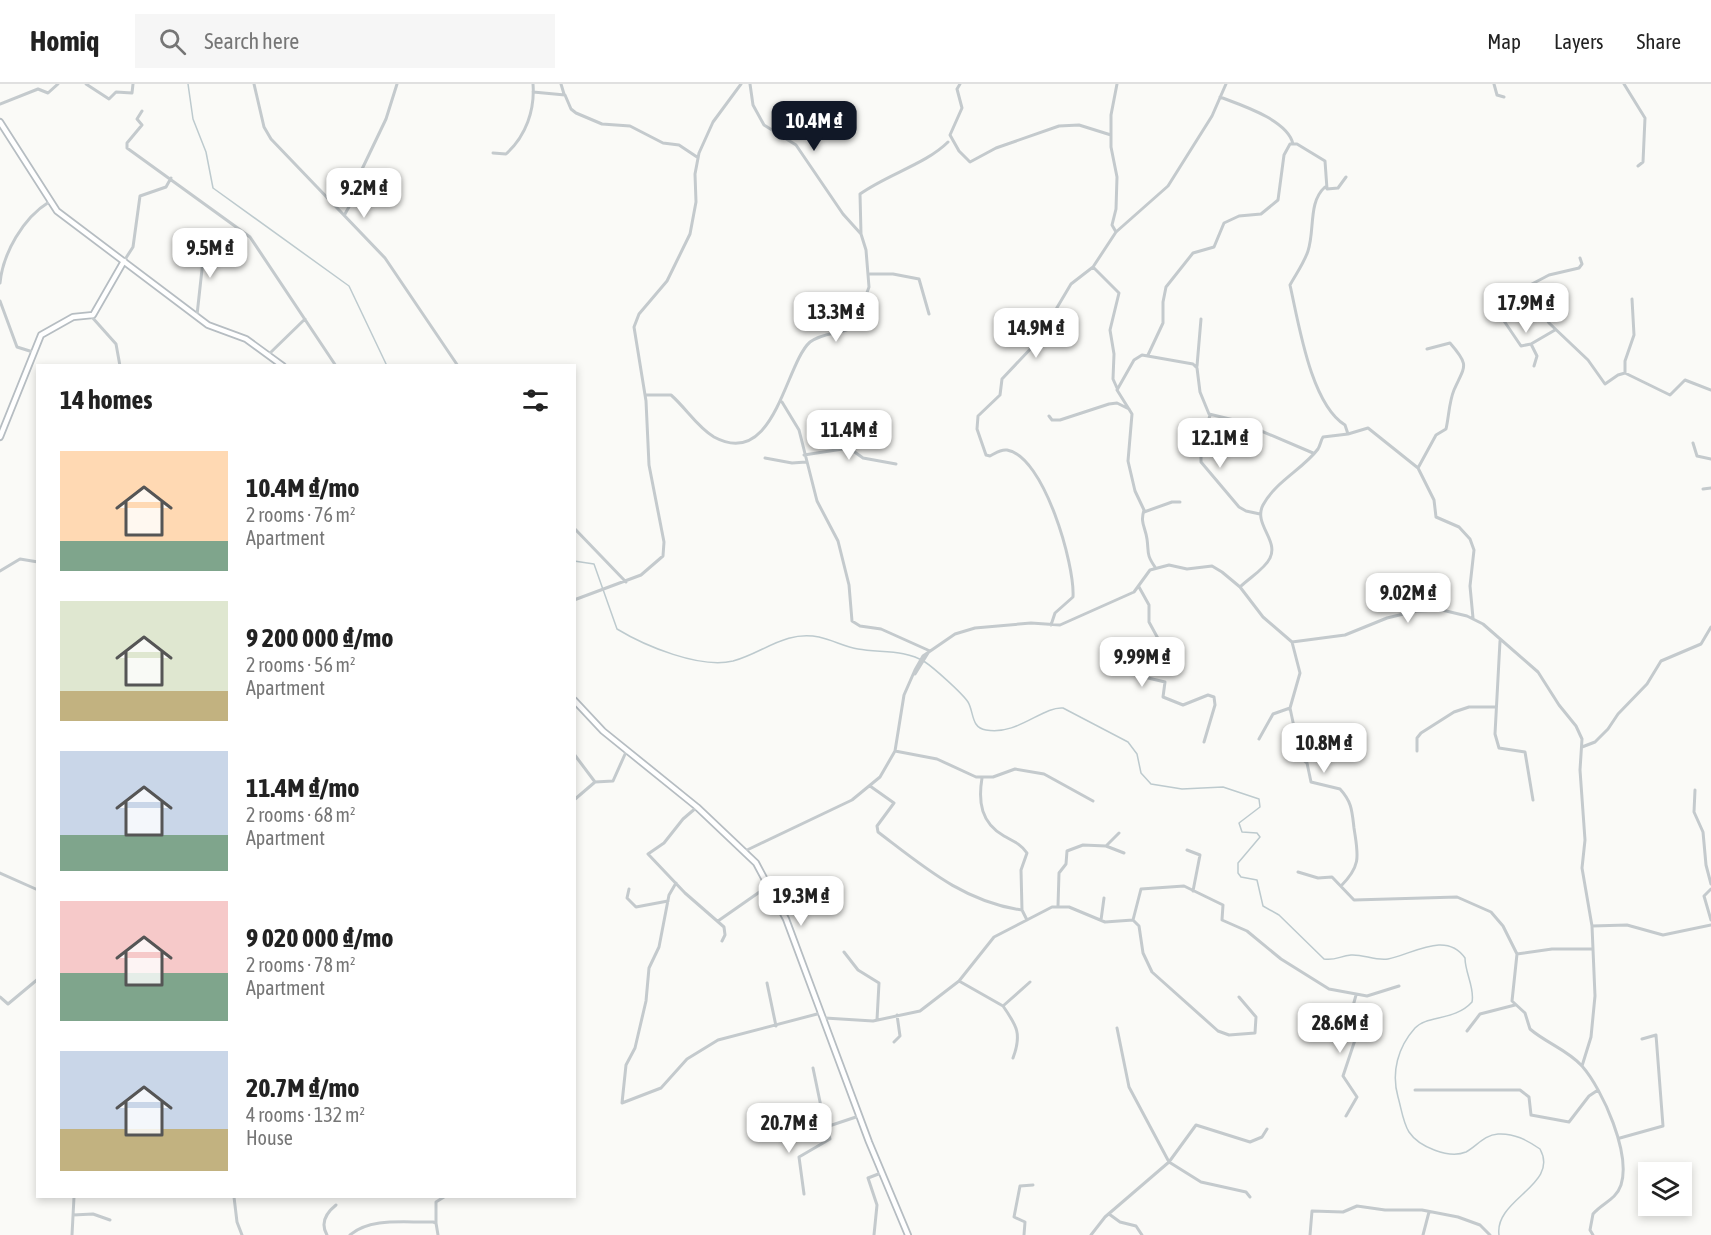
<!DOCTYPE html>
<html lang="en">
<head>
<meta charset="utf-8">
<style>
	:root { --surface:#fff; --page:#f6f6f6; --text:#222; --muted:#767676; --line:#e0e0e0; --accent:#111827 }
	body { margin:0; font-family:"Asap Condensed",sans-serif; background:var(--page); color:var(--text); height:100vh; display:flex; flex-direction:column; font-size:22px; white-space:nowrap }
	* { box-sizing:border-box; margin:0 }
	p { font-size:20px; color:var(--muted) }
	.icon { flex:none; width:33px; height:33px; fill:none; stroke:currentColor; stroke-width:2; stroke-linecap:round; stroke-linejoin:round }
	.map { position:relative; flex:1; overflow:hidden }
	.details { position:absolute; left:36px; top:280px; width:540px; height:834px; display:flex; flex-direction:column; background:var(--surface); border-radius:0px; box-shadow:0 3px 9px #0003 }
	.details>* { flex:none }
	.controls { position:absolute; left:1638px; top:1078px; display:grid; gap:12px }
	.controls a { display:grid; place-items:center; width:54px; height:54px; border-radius:0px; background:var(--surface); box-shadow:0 3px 9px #0003; font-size:30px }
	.price { position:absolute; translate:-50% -51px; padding:0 14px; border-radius:12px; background:#fff; color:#222; font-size:20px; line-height:39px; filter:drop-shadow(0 2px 3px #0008) }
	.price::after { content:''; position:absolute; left:50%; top:36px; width:18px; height:14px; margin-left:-9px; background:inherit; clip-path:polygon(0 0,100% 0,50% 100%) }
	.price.selected { background:var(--accent); color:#fff }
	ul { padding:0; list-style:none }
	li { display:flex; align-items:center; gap:18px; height:150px; padding:0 24px }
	li span { display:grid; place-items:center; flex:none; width:168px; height:120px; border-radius:0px; color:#555 }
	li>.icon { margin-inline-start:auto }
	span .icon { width:72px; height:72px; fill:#fffc; stroke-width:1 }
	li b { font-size:26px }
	h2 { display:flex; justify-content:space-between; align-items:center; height:72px; padding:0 24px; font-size:26px }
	header { display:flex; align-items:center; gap:36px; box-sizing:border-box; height:84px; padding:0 30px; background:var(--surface); border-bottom:2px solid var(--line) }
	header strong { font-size:28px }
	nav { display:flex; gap:33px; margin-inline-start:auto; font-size:21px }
	.search { width:420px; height:54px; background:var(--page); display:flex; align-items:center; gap:15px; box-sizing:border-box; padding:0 21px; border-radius:0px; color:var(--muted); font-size:22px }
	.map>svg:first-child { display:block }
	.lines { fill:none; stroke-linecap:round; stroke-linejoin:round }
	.stream { stroke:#bdcace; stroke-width:1.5 }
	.secondary-casing { stroke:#b6bdc2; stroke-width:8 }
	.street { stroke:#c4cacd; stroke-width:3 }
	.secondary { stroke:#fff; stroke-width:4.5 }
</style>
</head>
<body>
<header>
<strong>Homiq</strong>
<div class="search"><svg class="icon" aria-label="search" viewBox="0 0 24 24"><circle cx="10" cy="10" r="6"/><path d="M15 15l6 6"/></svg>Search here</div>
<nav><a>Map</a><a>Layers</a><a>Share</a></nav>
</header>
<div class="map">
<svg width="1711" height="1151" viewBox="0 0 1711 1151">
	<rect width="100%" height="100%" fill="#fafaf7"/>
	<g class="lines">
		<!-- stream -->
		<path class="stream" d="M 188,0 L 193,35 L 206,68 L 213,104 L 349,202 L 387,282
			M 574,477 L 594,480 L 617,545 C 645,562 700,585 733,577 C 763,569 785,546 819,553 C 833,556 845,563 858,565 C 880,569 905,565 925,578 C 934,584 962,609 968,618 C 974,628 971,644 986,646 C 1017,652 1043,622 1063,624 L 1128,658 L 1137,670 L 1141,689 L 1151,700 L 1182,705 L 1223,703 L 1259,715 L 1260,723 L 1239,739 L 1242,748 L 1257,749 L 1260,753 L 1238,779 L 1238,789 L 1241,793 L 1257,796 L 1263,822 L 1279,831 L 1324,875 C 1335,877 1340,872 1351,871 C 1363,870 1375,877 1388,875 C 1411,871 1446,846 1465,874 C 1465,889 1475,904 1472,918 C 1455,937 1427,931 1415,944 C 1398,963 1391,988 1398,1013 C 1401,1023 1403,1039 1409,1048 C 1419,1063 1449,1075 1466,1068 C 1477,1062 1484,1051 1498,1050 C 1514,1049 1527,1056 1540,1065 C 1560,1101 1494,1115 1499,1151"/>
		<defs>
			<path id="secondary" d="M 0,38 L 57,127 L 208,241 L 246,255 L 283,282
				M 0,353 L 41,251 L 73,233 L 93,231 L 124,177
				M 574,616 L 603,647 L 697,723 L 756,779 L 786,835 L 869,1058 L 908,1151"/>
		</defs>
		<!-- secondary casing -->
		<use href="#secondary" class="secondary-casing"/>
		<!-- street -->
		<path class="street" d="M 86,0 L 109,15 L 116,8 L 132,9 L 133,0
			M 254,0 L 264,43 L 271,55 L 385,174 L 458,282
			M 561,0 L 564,10
			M 750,0 L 753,21 L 764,41 L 796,61 L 843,130 L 861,150
			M 960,0 L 957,5 L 962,24 L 950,51 L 959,67 L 970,78 L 996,64 L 1059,42 L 1079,41 L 1111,51
			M 1494,0 L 1497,11 L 1504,13
			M 1624,0 L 1645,34 L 1643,78 L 1638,82
			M 533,8 L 565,11 L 571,25 L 576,29 L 602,40 L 630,42 L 663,59 L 679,61 L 697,73
			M 1220,13 C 1241,21 1288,36 1293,60
			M 0,20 L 38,5 L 48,9 L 58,0
			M 142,27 L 137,35 L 142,41 L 127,59 L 127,64 L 250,153 L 336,282
			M 493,69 L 506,70 C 526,52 535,26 533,0
			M 1325,103 C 1308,118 1315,146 1308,167 C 1304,179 1296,190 1290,201 C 1299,241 1311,320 1345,341 L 1348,350
			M 345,130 L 350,121 L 353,104 L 386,35 L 397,0
			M 1116,148 L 1112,141 L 1116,125 L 1117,93 L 1111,63 L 1111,31 L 1117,0
			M 1580,174 L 1582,180 L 1579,184 L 1549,191 L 1530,201 L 1529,207 L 1549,239 L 1588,276 L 1605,300 L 1618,291 L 1625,289 L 1670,311 L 1685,296 L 1711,306
			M 124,177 L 133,163 L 140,112 L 166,103 L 171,94
			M 1093,183 L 1119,209 L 1110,246 L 1114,270 L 1113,295 L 1117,304
			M 870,190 L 893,190 L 919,195 L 929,230
			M 0,199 C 3,169 23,134 49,118
			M 0,217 L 17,263 L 33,268
			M 197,231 L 205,158
			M 91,232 L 116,260 L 120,282
			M 1502,234 L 1521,262 L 1531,260 L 1555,246
			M 1531,260 L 1537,272 L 1534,282
			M 269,270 L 305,235
			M 1148,271 L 1163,239 L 1163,218 L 1166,203 L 1193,169 L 1214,163 L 1224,139 L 1239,132 L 1261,130 L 1278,116 L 1284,71 L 1290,60 L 1297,60 L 1325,77 L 1327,105 L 1338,104 L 1346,93
			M 1197,282 L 1201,235
			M 1625,289 L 1625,277 L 1634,251 L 1632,215
			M 645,311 L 671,311 C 686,324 697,343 714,353 C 775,386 785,280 810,258 C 822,249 836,250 849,245 L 858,234 L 869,203 L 866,166 L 861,150 L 860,110 C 888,90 926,80 948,58
			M 782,318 L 799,346 L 817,417 L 838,457 L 849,501 L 852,537 L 860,542 L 881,545 L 930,567
			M 1210,331 L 1201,363 L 1201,378 L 1239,423 L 1246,427 L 1260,430
			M 1049,332 L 1052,336 L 1060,336 L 1109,320 L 1117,319 L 1129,325
			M 1693,359 L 1697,372 L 1711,375
			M 804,371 L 849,364 L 863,374 L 896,380
			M 765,374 L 792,379 L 806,378
			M 1418,384 L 1436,351 L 1446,345 C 1449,332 1449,318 1454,306 C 1465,281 1470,282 1450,259 L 1427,265
			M 1703,405 L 1711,404
			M 1144,428 L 1172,418 L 1180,418
			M 574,444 L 626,498
			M 1155,483 C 1146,470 1149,469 1147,455 C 1145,442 1140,439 1144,426 L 1135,407 L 1128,377 L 1132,330 L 1117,306 L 1134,276 L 1142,271 L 1193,280 L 1197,284 L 1200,308 L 1209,330 L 1238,337 L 1313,369
			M 0,487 L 20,475 L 38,478
			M 1139,503 L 1149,521 L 1149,538 L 1161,560 L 1160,564 L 1144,573 L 1144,593 L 1165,598 L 1163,613 L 1183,621 L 1208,611 L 1214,613 L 1215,621 L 1204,658
			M 1240,503 C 1249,494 1265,485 1270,474 C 1279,456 1253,440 1263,421 C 1275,398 1303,385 1318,365 C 1320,362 1321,356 1323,353 L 1348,350 L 1368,344 L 1418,384 L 1434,416 L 1436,433 L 1459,443 L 1470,455 L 1474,466 L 1470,502 L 1473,534
			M 574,516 L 641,491 L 663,472 L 664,458 L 649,381 L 646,317 L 634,243 L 639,230 L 667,197 L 690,150 L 696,118 L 695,90 L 699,69 L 713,38 L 741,0
			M 1051,541 L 1055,529 L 1073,513 C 1075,481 1044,372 1007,366 C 1000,365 996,369 990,372 L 986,371 L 977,345 L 978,332 L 1000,311 L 1002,295 L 1036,259 L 1071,200 L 1093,183 L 1116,148 L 1168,102 L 1212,32 L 1226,0
			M 1500,557 L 1495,650 L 1499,664 L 1525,668 L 1533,716
			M 1292,558 L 1300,589 L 1290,624 L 1294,643 L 1292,667 L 1307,679 L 1311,698 L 1340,705 C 1352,718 1352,727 1354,744 C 1358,771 1362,781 1341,802
			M 915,590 L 928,569
			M 1259,655 L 1273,630 L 1290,624
			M 1582,663 L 1595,658 L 1608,645 L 1618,630 L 1647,600 L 1661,577 L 1701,560 L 1711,543
			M 895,667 L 937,675 L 976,693 L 993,693 L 1015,685 L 1044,690 L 1093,717
			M 1417,667 L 1417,654 L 1421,649 L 1454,628 L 1469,623 L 1496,623
			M 574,670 L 595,698 L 613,697 L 626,668
			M 982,694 C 978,718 981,739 1004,752 C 1013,757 1021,760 1027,769 L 1021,786 L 1022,826
			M 870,702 L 894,719 L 877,742 L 878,748 C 924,783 964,818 1022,826 L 1027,836
			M 1695,706 L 1694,728 L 1703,748 L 1706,781 L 1711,800
			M 574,716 L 595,698
			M 697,723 L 683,735 L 664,759 L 648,770 L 685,809 L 724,843 L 725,851 L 722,857
			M 1106,762 L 1124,769
			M 1187,766 L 1200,771 L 1193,807
			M 745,767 L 852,716 L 880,693 L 895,667 L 904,611 L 915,586 L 923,572 L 955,550 L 975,544 L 1031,539 L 1060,541 L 1134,508 L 1150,486 L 1169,481 L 1187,485 L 1212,482 L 1222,488 L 1240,503 L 1263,533 L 1292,558 L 1345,551 L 1387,534 L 1416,527 L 1442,526 L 1467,532 L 1483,540 L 1538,588 L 1559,621 L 1576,642 L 1582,655 L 1580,686 L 1585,756 L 1582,784 L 1592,842 L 1595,912 L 1591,953 L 1582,982
			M 1298,788 L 1318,794 L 1332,793 L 1354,816 L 1457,813 L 1491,828 L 1503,842 L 1517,870 L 1512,917 L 1525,929 L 1530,945 C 1546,959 1568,966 1582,982 C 1603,1006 1631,1070 1621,1101 C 1616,1116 1602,1119 1593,1130 L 1590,1146 L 1593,1151
			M 0,789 L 38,806
			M 676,799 L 669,811 L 659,863 L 649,884 L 646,917 L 635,964 L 626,981 L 622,1019 L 661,1004 L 687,975 L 718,956 L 821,929
			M 629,805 L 627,814 L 636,823 L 668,817
			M 1711,805 L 1704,812 L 1711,836
			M 1058,822 L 1059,789 L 1066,780 L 1067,767 L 1083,761 L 1106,762 L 1119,749
			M 1101,836 L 1104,814
			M 1133,836 L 1141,805 L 1184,802 L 1223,821 L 1222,836 L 1247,847 L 1281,875 L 1329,905 L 1367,912 L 1399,902
			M 718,837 L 768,802
			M 1592,842 L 1627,841 L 1663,851 L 1711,841
			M 844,868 L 858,886 L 879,899 L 877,936
			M 1517,870 L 1552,865 L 1593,865
			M 959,897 L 1003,922 C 1017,942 1022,950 1013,974
			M 767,899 L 776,942
			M 0,913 L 8,920 L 38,895
			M 1003,922 L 1030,898
			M 825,934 L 873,937 L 920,927 L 959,897 L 994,853 L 1052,823 L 1069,823 L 1105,838 L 1133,836 L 1139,842 L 1143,869 L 1152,888 L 1218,947 L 1229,951 L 1255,949 L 1256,933 L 1239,913
			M 1117,944 L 1129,1003 L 1169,1078 L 1201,1098 L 1246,1108 L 1250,1113
			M 1467,947 L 1480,930 L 1515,921
			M 894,958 L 900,952 L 897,931
			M 1415,1006 L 1520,1006 L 1529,1013 L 1531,1031 L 1569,1038 L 1589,1012 L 1598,1006
			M 1346,1032 L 1357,1013 L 1343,992 L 1357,950 L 1349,937 L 1356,911
			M 826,1043 L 859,1032
			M 1620,1054 L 1663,1042 L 1656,951 L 1642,955
			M 804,1110 L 799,1073 L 830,1055 L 824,1037 L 813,984
			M 234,1113 L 237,1138 L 242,1151
			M 1109,1130 L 1120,1138 L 1136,1142 L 1142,1151
			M 73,1131 L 93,1130 L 110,1136
			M 436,1139 L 436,1118 L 444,1113
			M 72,1151 L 74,1113
			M 327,1151 C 320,1139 326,1129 336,1121
			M 350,1151 C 371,1133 406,1139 433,1138 L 436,1139 L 438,1151
			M 874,1151 L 877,1121 L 868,1094 L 881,1089
			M 1024,1151 L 1025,1138 L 1014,1133 L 1020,1102 L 1033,1101
			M 1091,1151 L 1105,1133 L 1169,1078 L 1196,1041 L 1250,1058 L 1262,1053 L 1267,1045
			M 1310,1151 L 1312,1127 L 1343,1128 L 1357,1122 L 1385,1126 L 1422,1126 L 1458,1133 L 1480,1141 L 1490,1151
			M 1423,1151 L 1429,1128"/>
		<!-- secondary -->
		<use href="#secondary" class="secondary"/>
	</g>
</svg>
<div class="controls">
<a><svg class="icon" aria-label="layers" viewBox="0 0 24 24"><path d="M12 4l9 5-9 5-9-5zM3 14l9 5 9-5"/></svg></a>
</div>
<b class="price selected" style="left:814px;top:68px">10.4M ₫</b>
<b class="price" style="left:364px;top:135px">9.2M ₫</b>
<b class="price" style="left:210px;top:195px">9.5M ₫</b>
<b class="price" style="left:1526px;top:250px">17.9M ₫</b>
<b class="price" style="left:836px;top:259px">13.3M ₫</b>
<b class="price" style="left:1036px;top:275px">14.9M ₫</b>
<b class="price" style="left:849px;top:377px">11.4M ₫</b>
<b class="price" style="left:1220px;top:385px">12.1M ₫</b>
<b class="price" style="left:1408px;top:540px">9.02M ₫</b>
<b class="price" style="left:1142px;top:604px">9.99M ₫</b>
<b class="price" style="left:1324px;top:690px">10.8M ₫</b>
<b class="price" style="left:801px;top:843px">19.3M ₫</b>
<b class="price" style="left:1340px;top:970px">28.6M ₫</b>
<b class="price" style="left:789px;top:1070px">20.7M ₫</b>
<section class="details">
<h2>14 homes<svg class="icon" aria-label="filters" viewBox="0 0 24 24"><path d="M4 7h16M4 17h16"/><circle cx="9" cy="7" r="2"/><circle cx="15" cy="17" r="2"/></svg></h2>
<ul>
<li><span style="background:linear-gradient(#ffd9b3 75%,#7fa58c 0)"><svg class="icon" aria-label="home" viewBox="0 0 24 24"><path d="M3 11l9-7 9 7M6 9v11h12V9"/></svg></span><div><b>10.4M ₫/mo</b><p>2 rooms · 76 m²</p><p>Apartment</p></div></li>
<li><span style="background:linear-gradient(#dfe7d0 75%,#c2b280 0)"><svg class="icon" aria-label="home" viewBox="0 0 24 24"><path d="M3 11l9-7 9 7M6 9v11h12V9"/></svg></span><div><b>9 200 000 ₫/mo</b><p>2 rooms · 56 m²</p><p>Apartment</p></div></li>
<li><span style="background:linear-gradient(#c9d6e8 70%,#7fa58c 0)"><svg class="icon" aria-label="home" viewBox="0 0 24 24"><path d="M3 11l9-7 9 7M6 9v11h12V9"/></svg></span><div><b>11.4M ₫/mo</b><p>2 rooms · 68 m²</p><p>Apartment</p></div></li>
<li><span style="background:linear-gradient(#f6c9c9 60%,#7fa58c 0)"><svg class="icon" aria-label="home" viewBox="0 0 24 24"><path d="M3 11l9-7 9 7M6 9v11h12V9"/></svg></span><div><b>9 020 000 ₫/mo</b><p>2 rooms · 78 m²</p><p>Apartment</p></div></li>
<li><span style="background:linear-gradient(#c9d6e8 65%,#c2b280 0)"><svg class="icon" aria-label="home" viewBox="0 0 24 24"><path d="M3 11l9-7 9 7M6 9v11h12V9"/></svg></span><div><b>20.7M ₫/mo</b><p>4 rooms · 132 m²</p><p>House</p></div></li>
</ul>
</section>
</div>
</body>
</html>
